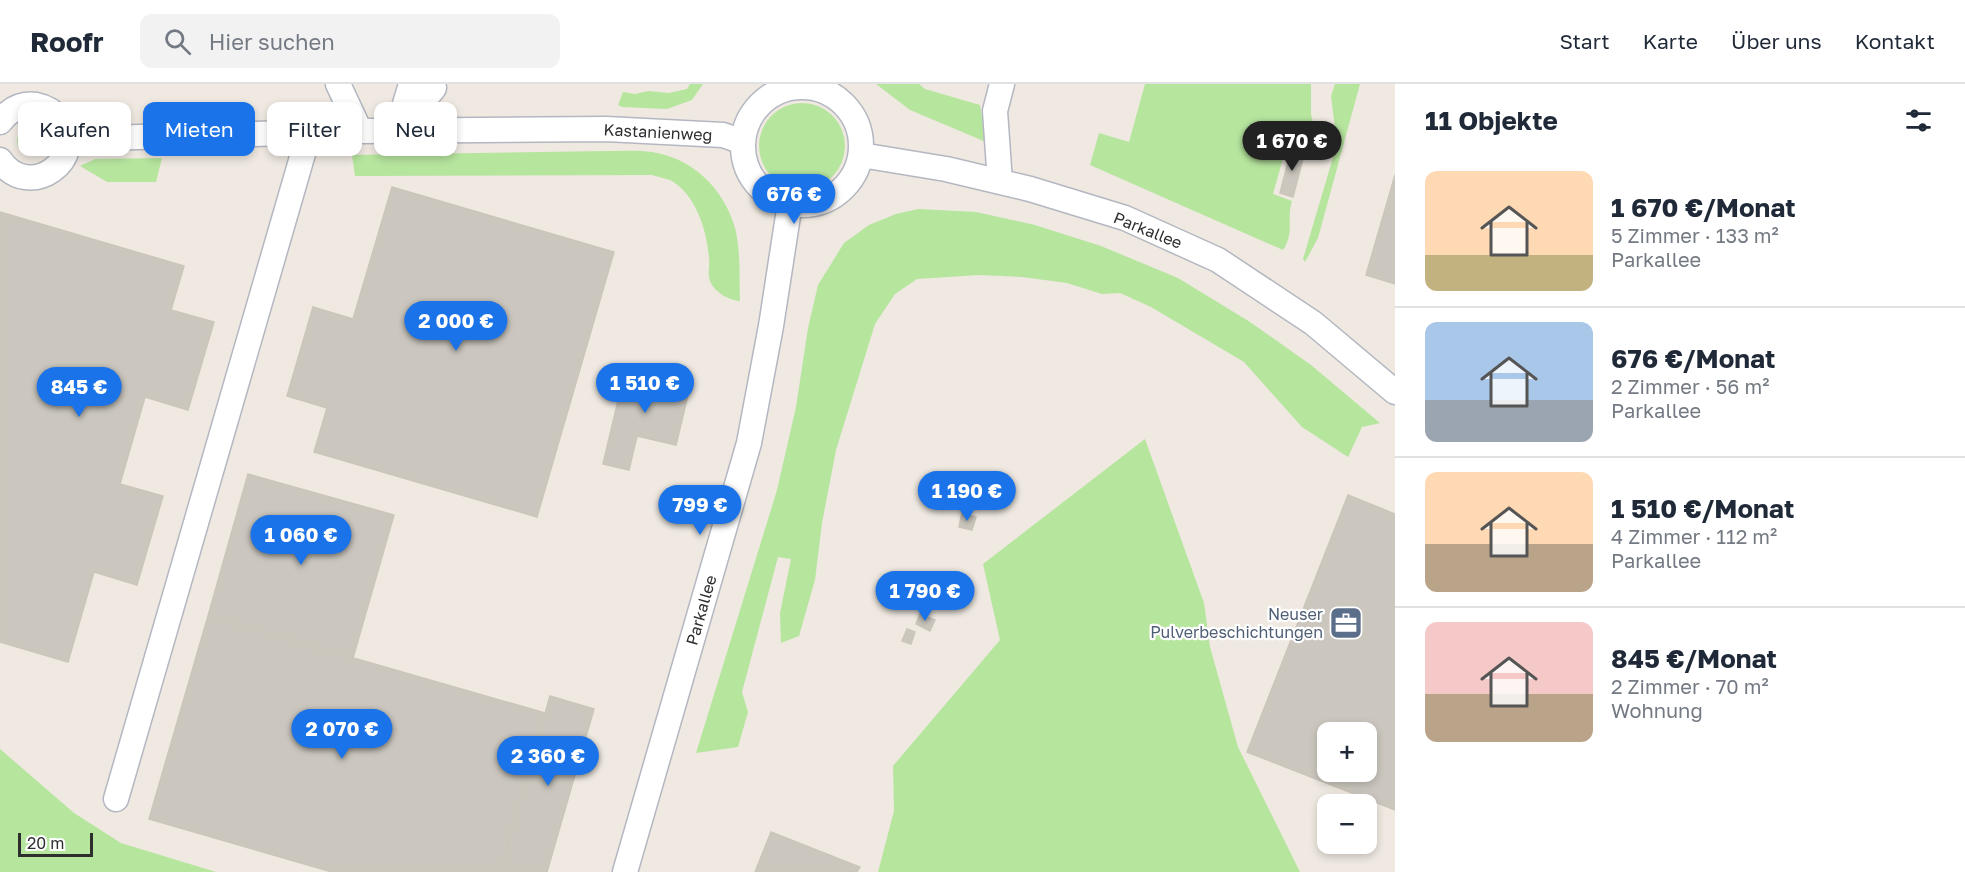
<!DOCTYPE html>
<html lang="de">
<head>
<meta charset="utf-8">
<style>
	:root { --surface:#fff; --page:#f2f2f3; --text:#1f2937; --muted:#747a83; --line:#e0e1e3; --accent:#1a73e8 }
	body { margin:0; font-family:"Golos Text",sans-serif; background:var(--page); color:var(--text); height:100vh; display:flex; flex-direction:column; font-size:22px; white-space:nowrap }
	* { box-sizing:border-box; margin:0 }
	p { font-size:20px; color:var(--muted) }
	.icon { flex:none; width:33px; height:33px; fill:none; stroke:currentColor; stroke-width:2; stroke-linecap:round; stroke-linejoin:round }
	.map { position:relative; flex:1; overflow:hidden }
	.details { display:flex; flex-direction:column; background:var(--surface); width:570px }
	.details>* { flex:none }
	.guide { position:absolute; left:18px; top:18px; width:570px; height:54px; display:flex; gap:12px }
	.tools { position:absolute; left:1317px; top:638px; display:grid; gap:12px }
	.tools a { display:grid; place-items:center; width:60px; height:60px; border-radius:12px; background:var(--surface); box-shadow:0 3px 9px #0003; font-size:30px }
	.scale { position:absolute; left:18px; bottom:15px; width:75px; box-sizing:border-box; padding-left:6px; border:3px solid #2e2e2e; border-top:0; font-size:16px; line-height:21px; white-space:nowrap; color:#2e2e2e; -webkit-text-stroke:4px #fff; paint-order:stroke }
	.price { position:absolute; translate:-50% -51px; padding:0 14px; border-radius:21px; background:var(--accent); color:#fff; font-size:20px; line-height:39px; filter:drop-shadow(0 2px 3px #0008) }
	.price::after { content:''; position:absolute; left:50%; top:36px; width:18px; height:14px; margin-left:-9px; background:inherit; clip-path:polygon(0 0,100% 0,50% 100%) }
	.price.selected { background:#222; color:#fff }
	ul { padding:0; list-style:none }
	li { display:flex; align-items:center; gap:18px; height:150px; padding:0 30px }
	li+li { border-top:2px solid var(--line) }
	li span { display:grid; place-items:center; flex:none; width:168px; height:120px; border-radius:12px; color:#555 }
	li>.icon { margin-inline-start:auto }
	span .icon { width:72px; height:72px; fill:#fffc; stroke-width:1 }
	li b { font-size:26px }
	h2 { display:flex; justify-content:space-between; align-items:center; height:72px; padding:0 30px; font-size:26px }
	.tag { padding:0 21px; border-radius:12px; background:var(--surface); box-shadow:0 3px 9px #0003; font-size:21px; line-height:54px }
	.tag.selected { background:var(--accent); color:#fff }
	header { display:flex; align-items:center; gap:36px; box-sizing:border-box; height:84px; padding:0 30px; background:var(--surface); border-bottom:2px solid var(--line) }
	header strong { font-size:28px }
	nav { display:flex; gap:33px; margin-inline-start:auto; font-size:21px }
	.search { width:420px; height:54px; background:var(--page); display:flex; align-items:center; gap:15px; box-sizing:border-box; padding:0 21px; border-radius:12px; color:var(--muted); font-size:22px }
	main { display:flex; flex:1; min-height:0 }
	.map>svg:first-child { display:block }
	.green { fill:#b6e59e }
	.building { fill:#cbc7bf; stroke:#cbc5ba; stroke-width:1.5; fill-rule:evenodd }
	.lines { fill:none; stroke-linecap:round; stroke-linejoin:round }
	.minor-casing { stroke:#b4b7c1; stroke-width:27 }
	.minor { stroke:#fff; stroke-width:24 }
	.labels { text-anchor:middle; stroke-width:4.5; stroke-linejoin:round; paint-order:stroke }
	.street-label { font-size:16px; fill:#2e2e2e; stroke:#fff }
	.service-label { font-size:16px; fill:#4e5e75; stroke:#fff; text-anchor:end }
</style>
</head>
<body>
<header>
<strong>Roofr</strong>
<div class="search"><svg class="icon" aria-label="search" viewBox="0 0 24 24"><circle cx="10" cy="10" r="6"/><path d="M15 15l6 6"/></svg>Hier suchen</div>
<nav><a>Start</a><a>Karte</a><a>Über uns</a><a>Kontakt</a></nav>
</header>
<main>
<div class="map">
<svg width="1395" height="788" viewBox="0 0 1395 788">
	<rect width="100%" height="100%" fill="#efe9e1"/>
	<!-- green -->
	<path class="green" d="M 690,0 L 703,0 L 692,16 L 667,25 L 622,23 L 618,21 L 623,8 L 635,10 L 648,7 L 669,9 L 687,5 Z
		M 876,0 L 919,0 L 925,5 L 980,21 L 986,58 L 910,26 Z
		M 1145,0 L 1311,0 L 1311,30 L 1317,54 L 1291,46 L 1273,110 L 1292,117 C 1286,137 1295,147 1283,166 L 1090,81 L 1099,49 L 1129,58 Z
		M 1335,0 L 1360,0 L 1318,154 L 1305,178 L 1303,175 L 1337,60 L 1331,12 Z
		M759 62a43 43 0 1 1 86 0a43 43 0 1 1-86 0Z
		M17 57a15 15 0 1 1 30 0a15 15 0 1 1-30 0Z
		M 606,67 C 621,67 638,66 652,68 C 693,74 724,105 735,144 C 741,167 739,194 740,217 C 727,216 711,206 709,193 C 708,187 710,180 709,174 C 707,147 696,110 670,96 C 665,94 657,93 652,91 L 355,92 L 352,71 Z
		M 162,74 L 156,98 L 107,98 L 80,82 L 95,75 Z
		M 918,125 L 976,128 L 1035,141 L 1101,162 L 1178,194 L 1250,238 L 1311,281 L 1380,339 L 1362,343 L 1348,373 L 1302,343 L 1244,278 L 1151,223 L 1120,209 L 1102,210 L 1067,199 L 1022,193 L 979,191 L 917,195 L 895,210 L 875,240 L 836,366 L 822,439 L 815,496 L 799,552 L 781,559 L 780,529 L 791,475 L 778,473 L 742,608 L 748,628 L 738,663 L 696,669 L 777,406 L 796,323 L 808,244 L 818,201 L 844,159 L 869,141 L 896,130 Z
		M 1145,355 L 1204,519 L 1210,563 L 1238,663 L 1300,788 L 878,788 L 894,727 L 893,682 L 1000,556 L 983,480 Z
		M 0,665 L 74,729 L 121,759 L 216,788 L 0,788 Z"/>
	<!-- building -->
	<path class="building" d="M 1292,63 L 1305,67 L 1293,113 L 1280,109 Z
		M 1395,91 L 1395,200 L 1366,191 Z
		M 392,103 L 614,168 L 537,433 L 314,368 L 327,324 L 287,312 L 313,223 L 353,235 Z
		M 0,128 L 184,182 L 171,226 L 214,238 L 188,326 L 145,313 L 120,400 L 163,412 L 137,501 L 94,488 L 68,578 L 0,558 Z
		M 626,283 L 691,299 L 676,361 L 637,352 L 629,386 L 603,380 Z
		M 248,390 L 394,431 L 353,574 L 208,532 Z
		M 1348,411 L 1395,430 L 1395,726 L 1247,668 ZM 1328,648 L 1366,648 L 1366,687 L 1328,687 Z
		M 962,429 L 976,433 L 972,446 L 959,443 Z
		M 920,530 L 935,536 L 930,547 L 916,540 Z
		M 208,532 L 545,629 L 500,788 L 332,788 L 149,735 Z
		M 907,545 L 915,548 L 911,560 L 902,557 Z
		M 550,612 L 594,625 L 547,788 L 500,788 Z
		M 771,748 L 860,783 L 857,788 L 755,788 Z"/>
	<g class="lines">
		<defs>
			<path id="minor" d="M 338,0 L 360,47
				M743 62a59 59 0 1 1 118 0a59 59 0 1 1-118 0Z
				M 0,38 C 9,26 21,19 36,21 C 46,23 54,28 60,35 C 90,74 29,119 0,76
				M 399,40 L 411,0
				M 397,48 L 434,4
				M 67,55 L 360,47 L 606,45 L 723,51 L 743,58
				M 861,71 L 946,85 L 1030,105 L 1125,134 L 1218,176 L 1313,239 L 1395,308
				M 1000,98 L 995,27 L 1002,0
				M 116,715 L 309,49
				M 625,788 L 749,359 L 771,242 L 790,119"/>
		</defs>
		<!-- minor casing -->
		<use href="#minor" class="minor-casing"/>
		<!-- minor -->
		<use href="#minor" class="minor"/>
	</g>
	<!-- icons -->
	<defs>
		<symbol id="office-square" viewBox="-11 -11 22 22"><rect x="-9" y="-9" width="18" height="18" rx="4" fill="#5c6f8a" stroke="#fff"/><path d="M-6-3h4V-5.5h4V-3h4V5H-6ZM-1-4.5V-3h2v-1.5ZM-6 0V1H6V0Z" fill="#fff"/></symbol>
	</defs>
	<g fill-rule="evenodd">
		<use href="#office-square" x="1327" y="520" width="38" height="38"/>
	</g>
	<g class="labels">
		<!-- street labels -->
		<g class="street-label">
			<text transform="translate(658 48) rotate(3)" y="6">Kastanienweg</text>
			<text transform="translate(1148 146) rotate(22)" y="6">Parkallee</text>
			<text transform="translate(701 526) rotate(-74)" y="6">Parkallee</text>
		</g>
		<!-- service labels -->
		<g class="service-label">
			<text x="1323" y="536">Neuser<tspan x="1323" dy="18">Pulverbeschichtungen</tspan></text>
		</g>
	</g>
</svg>
<div class="tools">
<a>+</a>
<a>−</a>
</div>
<div class="scale">20 m</div>
<b class="price selected" style="left:1292px;top:88px">1 670 €</b>
<b class="price" style="left:794px;top:141px">676 €</b>
<b class="price" style="left:456px;top:268px">2 000 €</b>
<b class="price" style="left:645px;top:330px">1 510 €</b>
<b class="price" style="left:79px;top:334px">845 €</b>
<b class="price" style="left:967px;top:438px">1 190 €</b>
<b class="price" style="left:700px;top:452px">799 €</b>
<b class="price" style="left:301px;top:482px">1 060 €</b>
<b class="price" style="left:925px;top:538px">1 790 €</b>
<b class="price" style="left:342px;top:676px">2 070 €</b>
<b class="price" style="left:548px;top:703px">2 360 €</b>
<div class="guide">
<a class="tag">Kaufen</a>
<a class="tag selected">Mieten</a>
<a class="tag">Filter</a>
<a class="tag">Neu</a>
</div>
</div>
<section class="details">
<h2>11 Objekte<svg class="icon" aria-label="filters" viewBox="0 0 24 24"><path d="M4 7h16M4 17h16"/><circle cx="9" cy="7" r="2"/><circle cx="15" cy="17" r="2"/></svg></h2>
<ul>
<li><span style="background:linear-gradient(#ffd9b3 70%,#c2b280 0)"><svg class="icon" aria-label="home" viewBox="0 0 24 24"><path d="M3 11l9-7 9 7M6 9v11h12V9"/></svg></span><div><b>1 670 €/Monat</b><p>5 Zimmer · 133 m²</p><p>Parkallee</p></div></li>
<li><span style="background:linear-gradient(#a9c7e8 65%,#9aa5b1 0)"><svg class="icon" aria-label="home" viewBox="0 0 24 24"><path d="M3 11l9-7 9 7M6 9v11h12V9"/></svg></span><div><b>676 €/Monat</b><p>2 Zimmer · 56 m²</p><p>Parkallee</p></div></li>
<li><span style="background:linear-gradient(#ffd9b3 60%,#b9a48a 0)"><svg class="icon" aria-label="home" viewBox="0 0 24 24"><path d="M3 11l9-7 9 7M6 9v11h12V9"/></svg></span><div><b>1 510 €/Monat</b><p>4 Zimmer · 112 m²</p><p>Parkallee</p></div></li>
<li><span style="background:linear-gradient(#f6c9c9 60%,#b9a48a 0)"><svg class="icon" aria-label="home" viewBox="0 0 24 24"><path d="M3 11l9-7 9 7M6 9v11h12V9"/></svg></span><div><b>845 €/Monat</b><p>2 Zimmer · 70 m²</p><p>Wohnung</p></div></li>
</ul>
</section>
</main>
</body>
</html>
